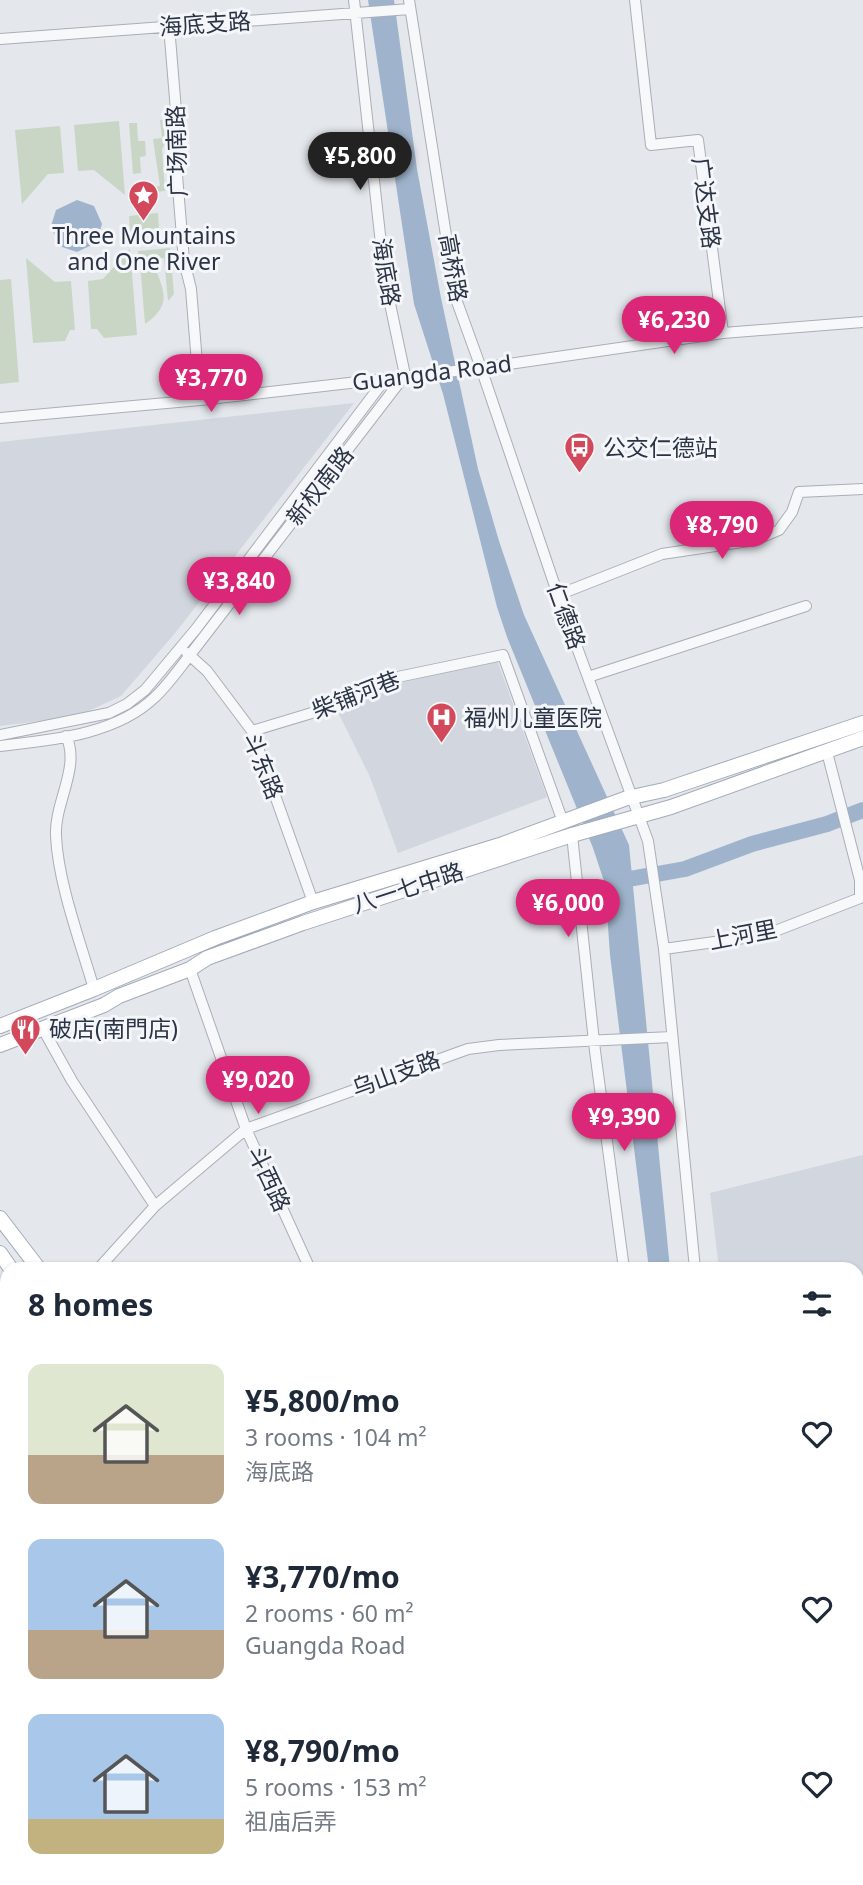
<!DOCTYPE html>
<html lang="en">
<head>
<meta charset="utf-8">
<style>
	:root { --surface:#fff; --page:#f2f2f3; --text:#1f2937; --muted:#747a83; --accent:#db2777 }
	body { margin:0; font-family:"Noto Sans","Noto Sans SC",sans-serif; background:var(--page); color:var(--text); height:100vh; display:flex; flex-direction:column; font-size:26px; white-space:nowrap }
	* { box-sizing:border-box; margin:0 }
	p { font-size:23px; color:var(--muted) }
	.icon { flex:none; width:38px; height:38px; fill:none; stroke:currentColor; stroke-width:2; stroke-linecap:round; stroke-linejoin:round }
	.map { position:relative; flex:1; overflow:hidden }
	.side { position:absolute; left:0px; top:1262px; width:864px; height:625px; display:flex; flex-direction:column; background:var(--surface); border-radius:21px 21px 0 0; box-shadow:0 2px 5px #0004 }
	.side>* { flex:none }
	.price { position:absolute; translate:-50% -60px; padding:0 16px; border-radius:24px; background:var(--accent); color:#fff; font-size:23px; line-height:46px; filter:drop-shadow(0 2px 4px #0008) }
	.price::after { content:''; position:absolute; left:50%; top:42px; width:21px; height:16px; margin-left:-10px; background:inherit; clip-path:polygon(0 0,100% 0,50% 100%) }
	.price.current { background:#222; color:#fff }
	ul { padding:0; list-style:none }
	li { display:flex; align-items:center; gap:21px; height:175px; padding:0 28px }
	li span { display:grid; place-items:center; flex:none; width:196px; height:140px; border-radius:14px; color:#555 }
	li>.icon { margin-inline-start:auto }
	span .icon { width:84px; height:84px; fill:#fffc; stroke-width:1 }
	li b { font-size:30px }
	h2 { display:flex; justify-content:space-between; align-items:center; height:84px; padding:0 28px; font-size:30px }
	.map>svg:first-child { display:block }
	.built { fill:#d2d6de }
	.green { fill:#c9d6c5 }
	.water { fill:#9fb4cc }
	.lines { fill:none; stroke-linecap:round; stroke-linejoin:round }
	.river { stroke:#9fb4cc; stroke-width:16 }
	.minor-casing { stroke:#a9aeb7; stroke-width:12 }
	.major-casing { stroke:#a3abb8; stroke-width:16 }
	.minor { stroke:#f7f8fa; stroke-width:10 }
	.major { stroke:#fff; stroke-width:14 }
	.labels { text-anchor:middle; stroke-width:6; stroke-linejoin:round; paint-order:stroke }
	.street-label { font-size:23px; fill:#2b3445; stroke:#f4f6f9 }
	.poi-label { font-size:23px; fill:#2b3445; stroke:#f4f6f9; text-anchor:start }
</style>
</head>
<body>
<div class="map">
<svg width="863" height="1885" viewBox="0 0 863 1885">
	<rect width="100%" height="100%" fill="#e4e7ec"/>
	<!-- built -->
	<path class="built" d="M 354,403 L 176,632 L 121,696 L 82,714 L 64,718 L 0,726 L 0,442 Z
		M 497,660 L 547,797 L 398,853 L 370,777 L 338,712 L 404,682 Z
		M 863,1155 L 863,1516 L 858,1517 L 858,1269 L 719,1269 L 710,1193 Z"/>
	<!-- green -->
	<path class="green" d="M 160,120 L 165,120 L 167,140 L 162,149 L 165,191 L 135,194 L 134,189 L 160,186 L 153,139 L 162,138 Z
		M 119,121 L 125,195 L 94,170 L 78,171 L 74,125 Z
		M 129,123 L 137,123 L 138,141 L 145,141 L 146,156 L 140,157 L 141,173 L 133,174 Z
		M 60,126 L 64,173 L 48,174 L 22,204 L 15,130 Z
		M 158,213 L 159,228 L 130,231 L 129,216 Z
		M 170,248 L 174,294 L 168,301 L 164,258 L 139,260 L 138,251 Z
		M 130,249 L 137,335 L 104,338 L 97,329 L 91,329 L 88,281 L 103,279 Z
		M 26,258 L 55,282 L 71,281 L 75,330 L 70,330 L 65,341 L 33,343 Z
		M 153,262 C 163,290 174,304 145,324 L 140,263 Z
		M 11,279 L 19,382 L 0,384 L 0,280 Z
		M 7,1503 L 7,1745 L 0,1731 L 0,1508 Z
		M 7,1816 L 7,1880 L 261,1880 L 260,1885 L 0,1885 L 0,1822 Z"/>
	<!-- water -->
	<path class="water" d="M 368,0 L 394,0 L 417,169 L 441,298 L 478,469 L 499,541 L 524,615 L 629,845 L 670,1269 L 649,1269 L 610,955 L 605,884 L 593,848 L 507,637 L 497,607 L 443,394 L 414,304 Z
		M 77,200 L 94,206 L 102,224 L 96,243 L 77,252 L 59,246 L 51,226 L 56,210 Z
		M 539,1880 L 667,1880 L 673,1885 L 539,1885 Z"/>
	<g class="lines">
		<!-- river -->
		<path class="river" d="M 618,881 L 685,869 L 752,844 L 827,824 L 863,810"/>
		<defs>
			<path id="minor" d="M 409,0 L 456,299 L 481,368 L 560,601 L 648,841 L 664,949 L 695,1269
				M 635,0 L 651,145 L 698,140 L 723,333
				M 169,26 L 179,147 L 177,175 L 184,261 L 191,289 L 200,400
				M 0,39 L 410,9
				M 0,418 L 200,400 L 481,368 L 723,333 L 863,322
				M 558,595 L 662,554 L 755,540 L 779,530 L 792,512 L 799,492 L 863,489
				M 187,653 L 207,671 L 252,731 L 313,902
				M 588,677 L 806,606
				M 252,731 L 325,709 L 393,678 L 503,655 L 563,822
				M 0,735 L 109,713 L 127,704 L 145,690 L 196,629 L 386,378
				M 66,736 C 81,767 54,803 56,836 C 58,883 81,944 94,989
				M 0,746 C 51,740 116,735 155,697 C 168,685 179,669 190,655 L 405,375 L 385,280 L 354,0
				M 572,835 L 595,1051 L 624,1269
				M 664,949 L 765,935 L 860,898 L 860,880 L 827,752
				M 190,969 L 246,1129 L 310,1269
				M 43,1029 L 72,1081 L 155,1206
				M 98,1269 L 155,1206 L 246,1129 L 468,1049 L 499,1045 L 672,1037
				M 858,1288 L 863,1288
				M 0,1425 L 7,1422
				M 858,1718 L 863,1729
				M 858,1769 L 863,1772"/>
			<path id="major" d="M 0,1026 L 94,989 L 215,938 L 313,902 L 500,845 L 627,798 L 664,790 L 863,723
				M 0,1045 L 104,1005 L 119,996 L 190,969 L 207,958 L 303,923 L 572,835 L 671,807 L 863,738
				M 0,1218 L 39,1269
				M 0,1253 L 11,1269
				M 417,1880 L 421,1885
				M 433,1880 L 437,1885"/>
		</defs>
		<!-- minor casing -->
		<use href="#minor" class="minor-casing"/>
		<!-- major casing -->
		<use href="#major" class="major-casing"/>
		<!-- minor -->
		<use href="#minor" class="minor"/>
		<!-- major -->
		<use href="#major" class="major"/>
	</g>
	<!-- icons -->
	<defs>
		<symbol id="sight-pin" viewBox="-11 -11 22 30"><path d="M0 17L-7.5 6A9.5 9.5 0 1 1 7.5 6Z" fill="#d1495b" stroke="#f4f6f9"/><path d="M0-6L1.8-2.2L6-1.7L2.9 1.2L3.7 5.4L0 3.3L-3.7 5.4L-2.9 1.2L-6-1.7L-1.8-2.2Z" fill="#fff"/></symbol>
		<symbol id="bus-pin" viewBox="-11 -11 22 30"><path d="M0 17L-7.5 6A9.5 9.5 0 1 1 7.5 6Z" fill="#d1495b" stroke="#f4f6f9"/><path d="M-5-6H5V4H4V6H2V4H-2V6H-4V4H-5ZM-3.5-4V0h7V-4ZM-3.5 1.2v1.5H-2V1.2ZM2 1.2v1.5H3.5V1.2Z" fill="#fff"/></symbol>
		<symbol id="hospital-pin" viewBox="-11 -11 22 30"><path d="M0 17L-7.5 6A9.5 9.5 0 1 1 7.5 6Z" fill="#d1495b" stroke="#f4f6f9"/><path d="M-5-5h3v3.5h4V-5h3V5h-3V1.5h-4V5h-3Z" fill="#fff"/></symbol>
		<symbol id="restaurant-pin" viewBox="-11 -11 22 30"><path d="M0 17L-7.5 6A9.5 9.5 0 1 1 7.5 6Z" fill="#d1495b" stroke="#f4f6f9"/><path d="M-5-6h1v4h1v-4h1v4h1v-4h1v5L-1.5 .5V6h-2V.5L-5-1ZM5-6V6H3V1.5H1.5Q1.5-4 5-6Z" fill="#fff"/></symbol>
	</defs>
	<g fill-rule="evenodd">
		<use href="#sight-pin" x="126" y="178" width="35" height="47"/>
		<use href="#bus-pin" x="562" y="430" width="35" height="47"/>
		<use href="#hospital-pin" x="424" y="700" width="35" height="47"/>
		<use href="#restaurant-pin" x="8" y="1012" width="35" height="47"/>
	</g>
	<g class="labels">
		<!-- street labels -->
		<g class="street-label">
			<text transform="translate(205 24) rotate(-4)" y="8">海底支路</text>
			<text transform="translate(177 151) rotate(-92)" y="8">广场南路</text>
			<text transform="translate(706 203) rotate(83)" y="8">广达支路</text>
			<text transform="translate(453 268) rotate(80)" y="8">高桥路</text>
			<text transform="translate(386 272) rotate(81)" y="8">海底路</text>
			<text transform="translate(432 373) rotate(-7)" y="8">Guangda Road</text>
			<text transform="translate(320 486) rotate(-52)" y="8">新权南路</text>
			<text transform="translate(566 616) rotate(70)" y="8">仁德路</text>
			<text transform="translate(356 695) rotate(-21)" y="8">柴铺河巷</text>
			<text transform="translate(263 766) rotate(68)" y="8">斗东路</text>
			<text transform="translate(408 888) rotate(-18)" y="8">八一七中路</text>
			<text transform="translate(743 935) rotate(-11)" y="8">上河里</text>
			<text transform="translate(396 1074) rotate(-20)" y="8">乌山支路</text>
			<text transform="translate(269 1179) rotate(65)" y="8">斗西路</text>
		</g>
		<!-- poi labels -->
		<g class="poi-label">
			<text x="144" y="244" text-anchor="middle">Three Mountains<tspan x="144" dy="26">and One River</tspan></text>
			<text x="603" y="456">公交仁德站</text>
			<text x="464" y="726">福州儿童医院</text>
			<text x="49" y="1037">破店(南門店)</text>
		</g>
	</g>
</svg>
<b class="price current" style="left:360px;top:192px">¥5,800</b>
<b class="price" style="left:674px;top:356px">¥6,230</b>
<b class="price" style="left:211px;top:414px">¥3,770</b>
<b class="price" style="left:722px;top:561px">¥8,790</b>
<b class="price" style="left:239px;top:617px">¥3,840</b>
<b class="price" style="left:568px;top:939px">¥6,000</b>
<b class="price" style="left:258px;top:1116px">¥9,020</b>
<b class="price" style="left:624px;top:1153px">¥9,390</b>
<section class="side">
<h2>8 homes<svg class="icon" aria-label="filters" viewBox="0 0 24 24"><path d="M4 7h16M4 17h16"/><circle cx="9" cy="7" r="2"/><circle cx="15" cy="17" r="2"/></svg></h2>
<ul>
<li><span style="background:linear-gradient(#dfe7d0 65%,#b9a48a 0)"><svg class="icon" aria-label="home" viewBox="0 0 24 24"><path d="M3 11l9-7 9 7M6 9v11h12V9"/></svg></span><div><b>¥5,800/mo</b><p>3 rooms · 104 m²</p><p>海底路</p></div><svg class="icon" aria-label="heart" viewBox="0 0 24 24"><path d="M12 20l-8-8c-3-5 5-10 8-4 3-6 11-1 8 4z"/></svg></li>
<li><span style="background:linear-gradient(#a9c7e8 65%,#b9a48a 0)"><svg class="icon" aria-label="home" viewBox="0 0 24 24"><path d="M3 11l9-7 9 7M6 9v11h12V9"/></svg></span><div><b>¥3,770/mo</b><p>2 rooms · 60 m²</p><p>Guangda Road</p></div><svg class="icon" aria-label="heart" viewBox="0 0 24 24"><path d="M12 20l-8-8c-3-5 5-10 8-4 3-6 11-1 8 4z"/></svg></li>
<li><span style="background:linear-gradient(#a9c7e8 75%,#c2b280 0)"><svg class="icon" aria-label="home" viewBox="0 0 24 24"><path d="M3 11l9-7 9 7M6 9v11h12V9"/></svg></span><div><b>¥8,790/mo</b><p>5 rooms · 153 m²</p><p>祖庙后弄</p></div><svg class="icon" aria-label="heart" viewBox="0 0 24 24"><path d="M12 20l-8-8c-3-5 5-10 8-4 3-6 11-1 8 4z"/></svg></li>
</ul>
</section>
</div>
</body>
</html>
